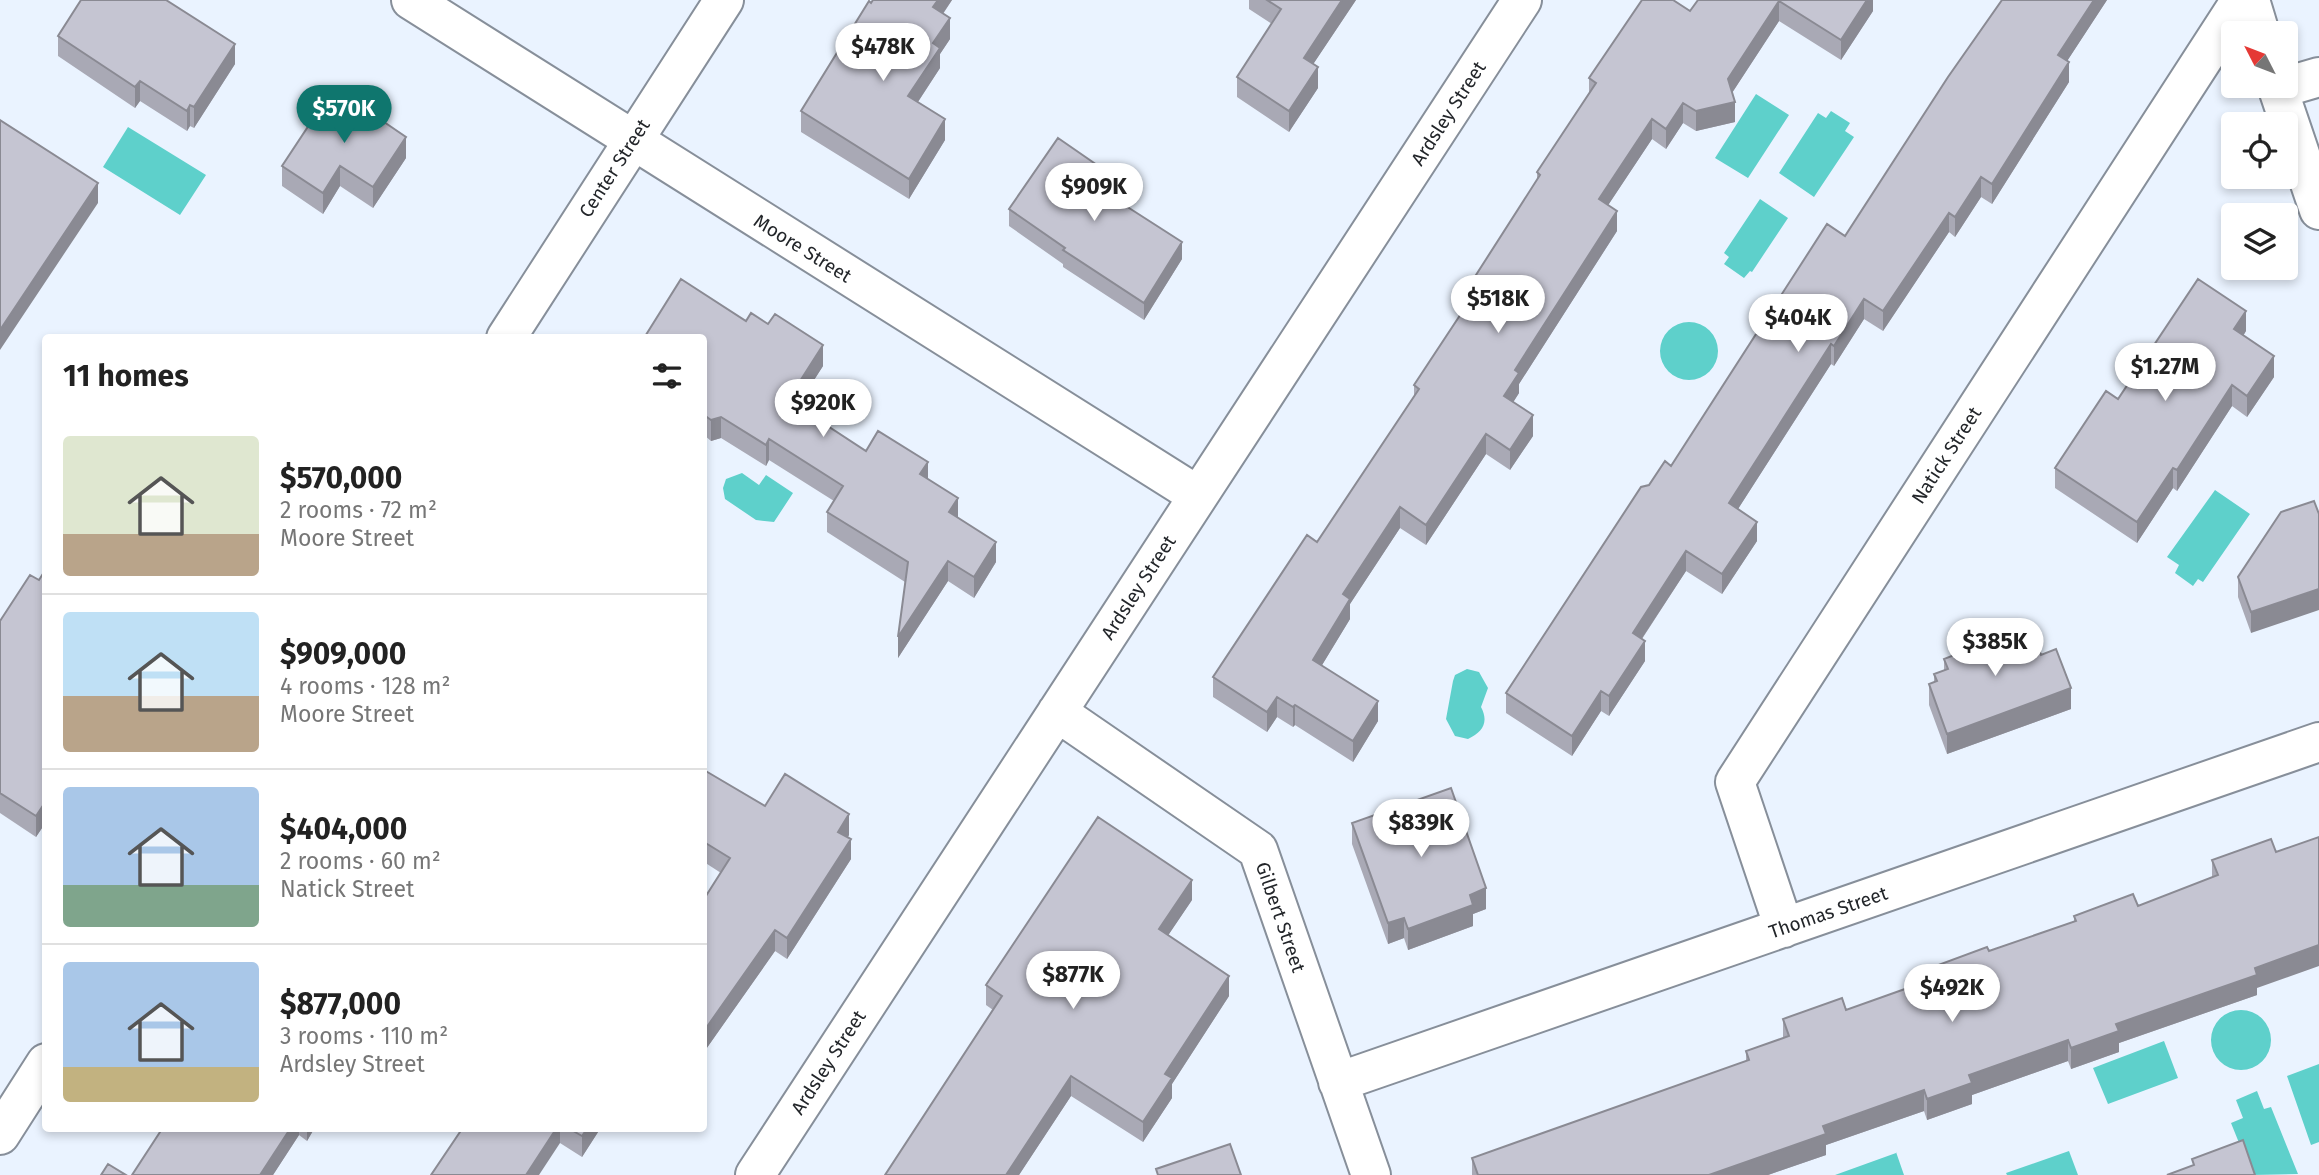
<!DOCTYPE html>
<html lang="en">
<head>
<meta charset="utf-8">
<style>
	:root { --surface:#fff; --page:#f6f6f6; --text:#222; --muted:#767676; --line:#e0e0e0; --accent:#0f766e }
	body { margin:0; font-family:"Fira Sans",sans-serif; background:var(--page); color:var(--text); height:100vh; display:flex; flex-direction:column; font-size:26px; white-space:nowrap }
	* { box-sizing:border-box; margin:0 }
	p { font-size:23px; color:var(--muted) }
	.icon { flex:none; width:38px; height:38px; fill:none; stroke:currentColor; stroke-width:2; stroke-linecap:round; stroke-linejoin:round }
	.map { position:relative; flex:1; overflow:hidden }
	.side { position:absolute; left:42px; top:334px; width:665px; height:798px; display:flex; flex-direction:column; background:var(--surface); border-radius:7px; box-shadow:0 4px 10px #0003 }
	.side>* { flex:none }
	.needle { width:46px; rotate:312deg }
	.buttons { position:absolute; left:2221px; top:21px; display:grid; gap:14px }
	.buttons a { display:grid; place-items:center; width:77px; height:77px; border-radius:7px; background:var(--surface); box-shadow:0 4px 10px #0003; font-size:35px }
	.price { position:absolute; translate:-50% -60px; padding:0 16px; border-radius:24px; background:#fff; color:#222; font-size:23px; line-height:46px; filter:drop-shadow(0 2px 4px #0008) }
	.price::after { content:''; position:absolute; left:50%; top:42px; width:21px; height:16px; margin-left:-10px; background:inherit; clip-path:polygon(0 0,100% 0,50% 100%) }
	.price.current { background:var(--accent); color:#fff }
	ul { padding:0; list-style:none }
	li { display:flex; align-items:center; gap:21px; height:175px; padding:0 21px }
	li+li { border-top:2px solid var(--line) }
	li span { display:grid; place-items:center; flex:none; width:196px; height:140px; border-radius:7px; color:#555 }
	li>.icon { margin-inline-start:auto }
	span .icon { width:84px; height:84px; fill:#fffc; stroke-width:1 }
	li b { font-size:30px }
	h2 { display:flex; justify-content:space-between; align-items:center; height:84px; padding:0 21px; font-size:30px }
	.map>svg:first-child { display:block }
	.water { fill:#5ed0cb }
	.lines { fill:none; stroke-linecap:round; stroke-linejoin:round }
	.minor-casing { stroke:#878f9a; stroke-width:42 }
	.minor { stroke:#fff; stroke-width:38 }
	.wall { fill:#a9a9b5 }
	.shaded-wall { fill:#8a8a93 }
	.building { fill:#c5c5d2; stroke:#8a8a93; stroke-width:2 }
	.labels { text-anchor:middle; stroke-width:6; stroke-linejoin:round; paint-order:stroke }
	.street-label { font-size:19px; fill:#23262a; stroke:#fff }
</style>
</head>
<body>
<div class="map">
<svg width="2319" height="1175" viewBox="0 0 2319 1175">
	<rect width="100%" height="100%" fill="#eaf3ff"/>
	<!-- water -->
	<path class="water" d="M 1756,94 L 1789,115 L 1748,178 L 1715,158 Z
		M 1831,111 L 1850,123 L 1845,131 L 1854,137 L 1814,197 L 1779,173 L 1818,113 L 1826,118 Z
		M 128,127 L 206,175 L 180,215 L 103,167 Z
		M 1760,199 L 1788,218 L 1752,272 L 1750,271 L 1744,278 L 1724,264 L 1729,257 L 1724,253 Z
		M1660 351a29 29 0 1 1 58 0a29 29 0 1 1-58 0Z
		M 742,473 L 759,485 L 766,475 L 793,493 L 774,522 L 756,520 L 725,499 L 723,488 L 726,479 Z
		M 2215,490 L 2250,514 L 2203,582 L 2198,579 L 2193,586 L 2175,573 L 2179,565 L 2167,557 Z
		M 1467,669 L 1479,672 L 1488,688 L 1481,707 C 1489,722 1483,732 1468,739 L 1455,736 L 1446,719 L 1453,681 L 1455,675 Z
		M2211 1040a30 30 0 1 1 60 0a30 30 0 1 1-60 0Z
		M 2164,1041 L 2178,1078 L 2108,1104 L 2093,1068 Z
		M 2319,1064 L 2319,1142 L 2311,1145 L 2287,1076 Z
		M 2257,1091 L 2264,1109 L 2271,1107 L 2298,1174 L 2252,1175 L 2231,1123 L 2243,1118 L 2236,1100 Z
		M 2069,1151 L 2078,1175 L 2007,1175 L 2006,1173 Z
		M 1896,1152 L 1904,1175 L 1835,1175 L 1896,1153 Z"/>
	<g class="lines">
		<defs>
			<path id="minor" d="M 411,0 L 1197,495
				M 2250,0 L 2260,33
				M 2277,86 L 2319,210
				M 2278,89 L 2319,77
				M 506,338 L 724,0
				M 1057,712 L 1258,850 L 1371,1175
				M 1784,928 L 1735,782 L 2241,0
				M 1338,1082 L 2319,742
				M 0,1135 L 46,1063
				M 755,1175 L 1522,0"/>
		</defs>
		<!-- minor casing -->
		<use href="#minor" class="minor-casing"/>
		<!-- minor -->
		<use href="#minor" class="minor"/>
	</g>
	<!-- wall -->
	<path class="wall" d="M 873,0 L 952,0 L 943,14 L 950,39 L 940,54 L 940,68 L 918,102 L 945,140 L 909,199 L 801,132 L 801,111 Z
		M 1249,0 L 1356,0 L 1313,64 L 1318,88 L 1289,132 L 1237,97 L 1237,77 L 1272,24 L 1249,9 Z
		M 1698,0 L 1873,0 L 1873,11 L 1841,60 L 1779,21 L 1732,93 L 1735,122 L 1696,131 L 1683,123 L 1666,149 L 1652,139 L 1608,205 L 1617,231 L 1519,384 L 1519,393 L 1513,402 L 1533,436 L 1510,470 L 1486,454 L 1426,545 L 1400,528 L 1350,604 L 1350,619 L 1322,665 L 1378,721 L 1353,762 L 1295,725 L 1293,727 L 1277,717 L 1267,732 L 1213,697 L 1213,677 L 1317,542 L 1414,397 L 1414,385 L 1467,304 L 1467,289 L 1537,180 L 1537,172 L 1589,93 L 1589,78 L 1690,11 Z
		M 2002,0 L 2107,0 L 2067,61 L 2069,82 L 1992,204 L 1981,197 L 1955,237 L 1949,232 L 1883,331 L 1864,319 L 1834,366 L 1831,364 L 1738,509 L 1757,541 L 1722,594 L 1686,571 L 1642,639 L 1645,661 L 1609,716 L 1601,711 L 1572,756 L 1506,713 L 1506,693 L 1649,485 L 1671,466 L 1845,236 Z
		M 58,36 L 235,64 L 194,128 L 190,126 L 187,131 L 140,101 L 135,108 L 58,56 Z
		M 325,114 L 406,158 L 373,208 L 340,186 L 323,214 L 282,186 L 282,166 Z
		M 1097,182 L 1095,186 L 1182,259 L 1144,320 L 1063,267 L 1063,264 L 1009,226 L 1009,209 Z
		M 746,321 L 823,366 L 797,406 L 866,451 L 928,479 L 958,518 L 996,562 L 974,598 L 948,581 L 898,658 L 905,582 L 827,532 L 827,512 L 834,501 L 769,460 L 766,466 L 721,438 L 711,441 L 704,435 L 704,338 Z
		M 2246,331 L 2243,336 L 2274,377 L 2247,417 L 2232,406 L 2177,491 L 2173,488 L 2137,543 L 2055,488 L 2055,468 L 2118,399 Z
		M 2281,512 L 2251,633 L 2238,597 L 2238,577 Z
		M 46,569 L 46,822 L 36,837 L 0,813 L 0,621 L 39,580 Z
		M 2004,637 L 2041,655 L 2071,709 L 1947,754 L 1929,705 L 1929,684 L 1934,682 L 1934,674 L 1944,670 L 1944,659 L 1954,655 L 1954,644 Z
		M 704,770 L 765,806 L 849,835 L 848,837 L 851,859 L 787,959 L 775,951 L 704,1052 L 704,899 L 721,873 L 704,862 Z
		M 1352,823 L 1486,909 L 1473,914 L 1473,926 L 1408,950 L 1404,938 L 1388,944 L 1352,844 Z
		M 2212,860 L 2257,988 L 2257,995 L 2119,1043 L 2119,1052 L 2071,1069 L 2068,1061 L 1972,1095 L 1972,1104 L 1927,1120 L 1924,1111 L 1826,1145 L 1826,1155 L 1768,1175 L 1472,1175 L 1472,1158 L 1746,1061 L 1746,1051 L 1783,1038 L 1783,1019 L 1846,1010 L 1930,981 L 1930,968 L 1989,951 L 2074,922 L 2074,916 L 2138,906 L 2212,877 Z
		M 1192,900 L 1168,935 L 1229,996 L 1172,1084 L 1172,1098 L 1143,1142 L 1071,1096 L 1019,1175 L 885,1175 L 993,1010 L 986,1005 L 986,985 Z
		M 162,1129 L 314,1129 L 307,1141 L 299,1135 L 273,1175 L 132,1175 Z
		M 456,1129 L 600,1129 L 582,1157 L 560,1143 L 460,1131 Z"/>
	<!-- shaded-wall -->
	<path class="shaded-wall" d="M 938,0 L 952,0 L 933,28 L 933,7 Z
		M 1342,0 L 1356,0 L 1304,78 L 1304,58 Z
		M 1867,0 L 1873,0 L 1873,11 L 1841,60 L 1841,40 Z
		M 2094,0 L 2107,0 L 2058,75 L 2058,55 Z
		M 1779,1 L 1779,21 L 1728,99 L 1728,79 Z
		M 950,18 L 950,39 L 940,54 L 940,68 L 908,117 L 908,96 L 933,43 Z
		M 235,44 L 235,64 L 194,128 L 194,107 Z
		M 2069,62 L 2069,82 L 1992,204 L 1992,184 Z
		M 1318,67 L 1318,88 L 1289,132 L 1289,111 Z
		M 140,81 L 140,101 L 135,108 L 135,87 Z
		M 1735,102 L 1735,122 L 1696,131 L 1696,111 Z
		M 1683,103 L 1683,123 L 1666,149 L 1666,129 Z
		M 190,105 L 190,126 L 187,131 L 187,111 Z
		M 945,119 L 945,140 L 909,199 L 909,179 Z
		M 1652,119 L 1652,139 L 1599,219 L 1599,199 Z
		M 406,137 L 406,158 L 373,208 L 373,187 Z
		M 1097,165 L 1097,182 L 1087,198 L 1087,181 Z
		M 340,166 L 340,186 L 323,214 L 323,193 Z
		M 1981,177 L 1981,197 L 1955,237 L 1955,217 Z
		M 98,183 L 98,203 L 0,350 L 0,330 Z
		M 1617,211 L 1617,231 L 1519,384 L 1519,393 L 1504,417 L 1504,396 L 1515,370 Z
		M 1949,213 L 1949,232 L 1883,331 L 1883,311 Z
		M 1182,242 L 1182,259 L 1144,320 L 1144,303 Z
		M 1864,299 L 1864,319 L 1834,366 L 1834,346 Z
		M 2246,311 L 2246,331 L 2234,350 L 2234,329 Z
		M 1831,344 L 1831,364 L 1729,523 L 1729,503 Z
		M 823,345 L 823,366 L 788,421 L 788,400 Z
		M 2274,356 L 2274,377 L 2247,417 L 2247,396 Z
		M 2232,385 L 2232,406 L 2177,491 L 2177,470 Z
		M 1533,415 L 1533,436 L 1510,470 L 1510,450 Z
		M 721,417 L 721,438 L 711,441 L 711,420 Z
		M 1486,434 L 1486,454 L 1426,545 L 1426,525 Z
		M 769,439 L 769,460 L 766,466 L 766,445 Z
		M 928,462 L 928,483 L 920,474 Z
		M 2173,468 L 2173,488 L 2137,543 L 2137,522 Z
		M 958,498 L 958,518 L 949,512 Z
		M 1400,507 L 1400,528 L 1350,604 L 1350,619 L 1313,680 L 1313,660 L 1343,594 Z
		M 1757,522 L 1757,541 L 1722,594 L 1722,574 Z
		M 996,542 L 996,562 L 974,598 L 974,577 Z
		M 1686,551 L 1686,571 L 1633,652 L 1633,633 Z
		M 948,561 L 948,581 L 898,658 L 898,637 Z
		M 2319,589 L 2319,610 L 2251,633 L 2251,612 Z
		M 1645,641 L 1645,661 L 1609,716 L 1609,696 Z
		M 2071,688 L 2071,709 L 1947,754 L 1947,734 Z
		M 1601,691 L 1601,711 L 1572,756 L 1572,736 Z
		M 1277,697 L 1277,717 L 1267,732 L 1267,712 Z
		M 1378,701 L 1378,721 L 1353,762 L 1353,741 Z
		M 1295,705 L 1295,725 L 1293,727 L 1293,707 Z
		M 46,801 L 46,822 L 36,837 L 36,816 Z
		M 849,814 L 849,835 L 838,852 L 838,832 Z
		M 851,839 L 851,859 L 787,959 L 787,938 Z
		M 1192,880 L 1192,900 L 1159,949 L 1159,929 Z
		M 1486,888 L 1486,909 L 1473,914 L 1473,926 L 1408,950 L 1408,929 L 1470,895 Z
		M 1404,918 L 1404,938 L 1388,944 L 1388,923 Z
		M 775,930 L 775,951 L 704,1052 L 704,1031 Z
		M 2319,945 L 2319,966 L 2257,988 L 2257,995 L 2119,1043 L 2119,1052 L 2071,1069 L 2071,1048 L 2116,1024 L 2255,968 Z
		M 1229,976 L 1229,996 L 1172,1084 L 1172,1098 L 1143,1142 L 1143,1122 L 1165,1074 Z
		M 2068,1040 L 2068,1061 L 1972,1095 L 1972,1104 L 1927,1120 L 1927,1099 L 1969,1075 Z
		M 1071,1076 L 1071,1096 L 1019,1175 L 1006,1175 Z
		M 1924,1090 L 1924,1111 L 1826,1145 L 1826,1155 L 1768,1175 L 1709,1175 L 1823,1126 Z
		M 290,1129 L 299,1129 L 299,1135 L 273,1175 L 260,1175 Z
		M 307,1129 L 314,1129 L 307,1141 Z
		M 556,1129 L 560,1129 L 560,1143 L 539,1175 L 526,1175 Z
		M 587,1129 L 600,1129 L 582,1157 L 582,1136 Z"/>
	<!-- building -->
	<path class="building" d="M 81,0 L 166,0 L 235,44 L 194,107 L 190,105 L 187,111 L 140,81 L 135,87 L 58,36 Z
		M 873,0 L 938,0 L 933,7 L 950,18 L 933,43 L 940,48 L 908,96 L 945,119 L 909,179 L 801,111 L 869,1 L 871,3 Z
		M 1267,0 L 1342,0 L 1304,58 L 1318,67 L 1289,111 L 1237,77 L 1281,9 Z
		M 1642,0 L 1673,0 L 1690,11 L 1698,0 L 1867,0 L 1841,40 L 1779,1 L 1728,79 L 1735,102 L 1696,111 L 1683,103 L 1666,129 L 1652,119 L 1599,199 L 1617,211 L 1515,370 L 1519,373 L 1504,396 L 1533,415 L 1510,450 L 1486,434 L 1426,525 L 1400,507 L 1343,594 L 1350,599 L 1313,660 L 1378,701 L 1353,741 L 1295,705 L 1293,707 L 1277,697 L 1267,712 L 1213,677 L 1307,535 L 1317,542 L 1419,389 L 1414,385 L 1474,294 L 1467,289 L 1540,175 L 1537,172 L 1596,83 L 1589,78 Z
		M 2002,0 L 2094,0 L 2058,55 L 2069,62 L 1992,184 L 1981,177 L 1955,217 L 1949,213 L 1883,311 L 1864,299 L 1834,346 L 1831,344 L 1729,503 L 1757,522 L 1722,574 L 1686,551 L 1633,633 L 1645,641 L 1609,696 L 1601,691 L 1572,736 L 1506,693 L 1641,487 L 1649,485 L 1665,461 L 1671,466 L 1827,224 L 1845,236 L 1948,77 Z
		M 340,92 L 406,137 L 373,187 L 340,166 L 323,193 L 282,166 L 319,110 L 325,114 Z
		M 0,120 L 98,183 L 0,330 Z
		M 1058,138 L 1097,165 L 1087,181 L 1182,242 L 1144,303 L 1063,250 L 1065,248 L 1009,209 Z
		M 681,279 L 746,321 L 751,313 L 768,324 L 775,314 L 823,345 L 788,400 L 866,451 L 878,431 L 928,462 L 920,474 L 958,498 L 949,512 L 996,542 L 974,577 L 948,561 L 898,637 L 908,562 L 827,512 L 843,486 L 769,439 L 766,445 L 721,417 L 711,420 L 704,415 L 704,338 L 644,338 Z
		M 2198,279 L 2246,311 L 2234,329 L 2274,356 L 2247,396 L 2232,385 L 2177,470 L 2173,468 L 2137,522 L 2055,468 L 2106,391 L 2118,399 Z
		M 2314,501 L 2319,514 L 2319,589 L 2251,612 L 2238,577 L 2281,512 Z
		M 46,569 L 46,801 L 36,816 L 0,793 L 0,621 L 30,575 L 39,580 Z
		M 2001,626 L 2004,637 L 2031,627 L 2041,655 L 2056,649 L 2071,688 L 1947,734 L 1929,684 L 1937,681 L 1934,674 L 1948,669 L 1944,659 L 1957,654 L 1954,644 Z
		M 704,770 L 765,806 L 785,774 L 849,814 L 838,832 L 851,839 L 787,938 L 775,930 L 704,1031 L 704,899 L 730,858 L 704,842 Z
		M 1451,788 L 1486,888 L 1470,895 L 1473,905 L 1408,929 L 1404,918 L 1388,923 L 1352,823 Z
		M 1098,817 L 1192,880 L 1159,929 L 1229,976 L 1165,1074 L 1172,1078 L 1143,1122 L 1071,1076 L 1006,1175 L 885,1175 L 1002,996 L 986,985 Z
		M 2319,837 L 2319,945 L 2255,968 L 2257,975 L 2116,1024 L 2119,1031 L 2071,1048 L 2068,1040 L 1969,1075 L 1972,1083 L 1927,1099 L 1924,1090 L 1823,1126 L 1826,1134 L 1709,1175 L 1478,1175 L 1472,1158 L 1749,1060 L 1746,1051 L 1789,1036 L 1783,1019 L 1842,998 L 1846,1010 L 1933,979 L 1930,968 L 1987,947 L 1989,951 L 2076,921 L 2074,916 L 2133,894 L 2138,906 L 2218,875 L 2212,860 L 2271,839 L 2276,852 Z
		M 162,1129 L 290,1129 L 260,1175 L 132,1175 Z
		M 462,1129 L 556,1129 L 526,1175 L 431,1175 Z
		M 570,1129 L 587,1129 L 582,1136 Z
		M 2243,1140 L 2255,1175 L 2167,1175 L 2194,1165 L 2192,1159 Z
		M 1230,1144 L 1241,1175 L 1158,1175 L 1156,1169 Z
		M 108,1164 L 126,1175 L 101,1175 Z"/>
	<g class="labels">
		<!-- street labels -->
		<g class="street-label">
			<text transform="translate(1448 113) rotate(-57)" y="7">Ardsley Street</text>
			<text transform="translate(614 168) rotate(-57)" y="7">Center Street</text>
			<text transform="translate(803 248) rotate(32)" y="7">Moore Street</text>
			<text transform="translate(1946 455) rotate(-57)" y="7">Natick Street</text>
			<text transform="translate(1138 587) rotate(-57)" y="7">Ardsley Street</text>
			<text transform="translate(1828 912) rotate(-19)" y="7">Thomas Street</text>
			<text transform="translate(1281 917) rotate(71)" y="7">Gilbert Street</text>
			<text transform="translate(828 1062) rotate(-57)" y="7">Ardsley Street</text>
		</g>
	</g>
</svg>
<div class="buttons">
<a><svg class="needle" viewBox="-14 -14 28 28"><path d="M0-13l5 13h-10z" fill="#e53935"/><path d="M0 13l5-13h-10z" fill="#767676"/></svg></a>
<a><svg class="icon" aria-label="locate" viewBox="0 0 24 24"><circle cx="12" cy="12" r="6"/><path d="M12 2v4M12 18v4M2 12h4M18 12h4"/></svg></a>
<a><svg class="icon" aria-label="layers" viewBox="0 0 24 24"><path d="M12 4l9 5-9 5-9-5zM3 14l9 5 9-5"/></svg></a>
</div>
<b class="price" style="left:883px;top:83px">$478K</b>
<b class="price current" style="left:344px;top:145px">$570K</b>
<b class="price" style="left:1094px;top:223px">$909K</b>
<b class="price" style="left:1498px;top:335px">$518K</b>
<b class="price" style="left:1798px;top:354px">$404K</b>
<b class="price" style="left:2165px;top:403px">$1.27M</b>
<b class="price" style="left:823px;top:439px">$920K</b>
<b class="price" style="left:1995px;top:678px">$385K</b>
<b class="price" style="left:1421px;top:859px">$839K</b>
<b class="price" style="left:1073px;top:1011px">$877K</b>
<b class="price" style="left:1952px;top:1024px">$492K</b>
<section class="side">
<h2>11 homes<svg class="icon" aria-label="filters" viewBox="0 0 24 24"><path d="M4 7h16M4 17h16"/><circle cx="9" cy="7" r="2"/><circle cx="15" cy="17" r="2"/></svg></h2>
<ul>
<li><span style="background:linear-gradient(#dfe7d0 70%,#b9a48a 0)"><svg class="icon" aria-label="home" viewBox="0 0 24 24"><path d="M3 11l9-7 9 7M6 9v11h12V9"/></svg></span><div><b>$570,000</b><p>2 rooms · 72 m²</p><p>Moore Street</p></div></li>
<li><span style="background:linear-gradient(#bfe0f5 60%,#b9a48a 0)"><svg class="icon" aria-label="home" viewBox="0 0 24 24"><path d="M3 11l9-7 9 7M6 9v11h12V9"/></svg></span><div><b>$909,000</b><p>4 rooms · 128 m²</p><p>Moore Street</p></div></li>
<li><span style="background:linear-gradient(#a9c7e8 70%,#7fa58c 0)"><svg class="icon" aria-label="home" viewBox="0 0 24 24"><path d="M3 11l9-7 9 7M6 9v11h12V9"/></svg></span><div><b>$404,000</b><p>2 rooms · 60 m²</p><p>Natick Street</p></div></li>
<li><span style="background:linear-gradient(#a9c7e8 75%,#c2b280 0)"><svg class="icon" aria-label="home" viewBox="0 0 24 24"><path d="M3 11l9-7 9 7M6 9v11h12V9"/></svg></span><div><b>$877,000</b><p>3 rooms · 110 m²</p><p>Ardsley Street</p></div></li>
</ul>
</section>
</div>
</body>
</html>
